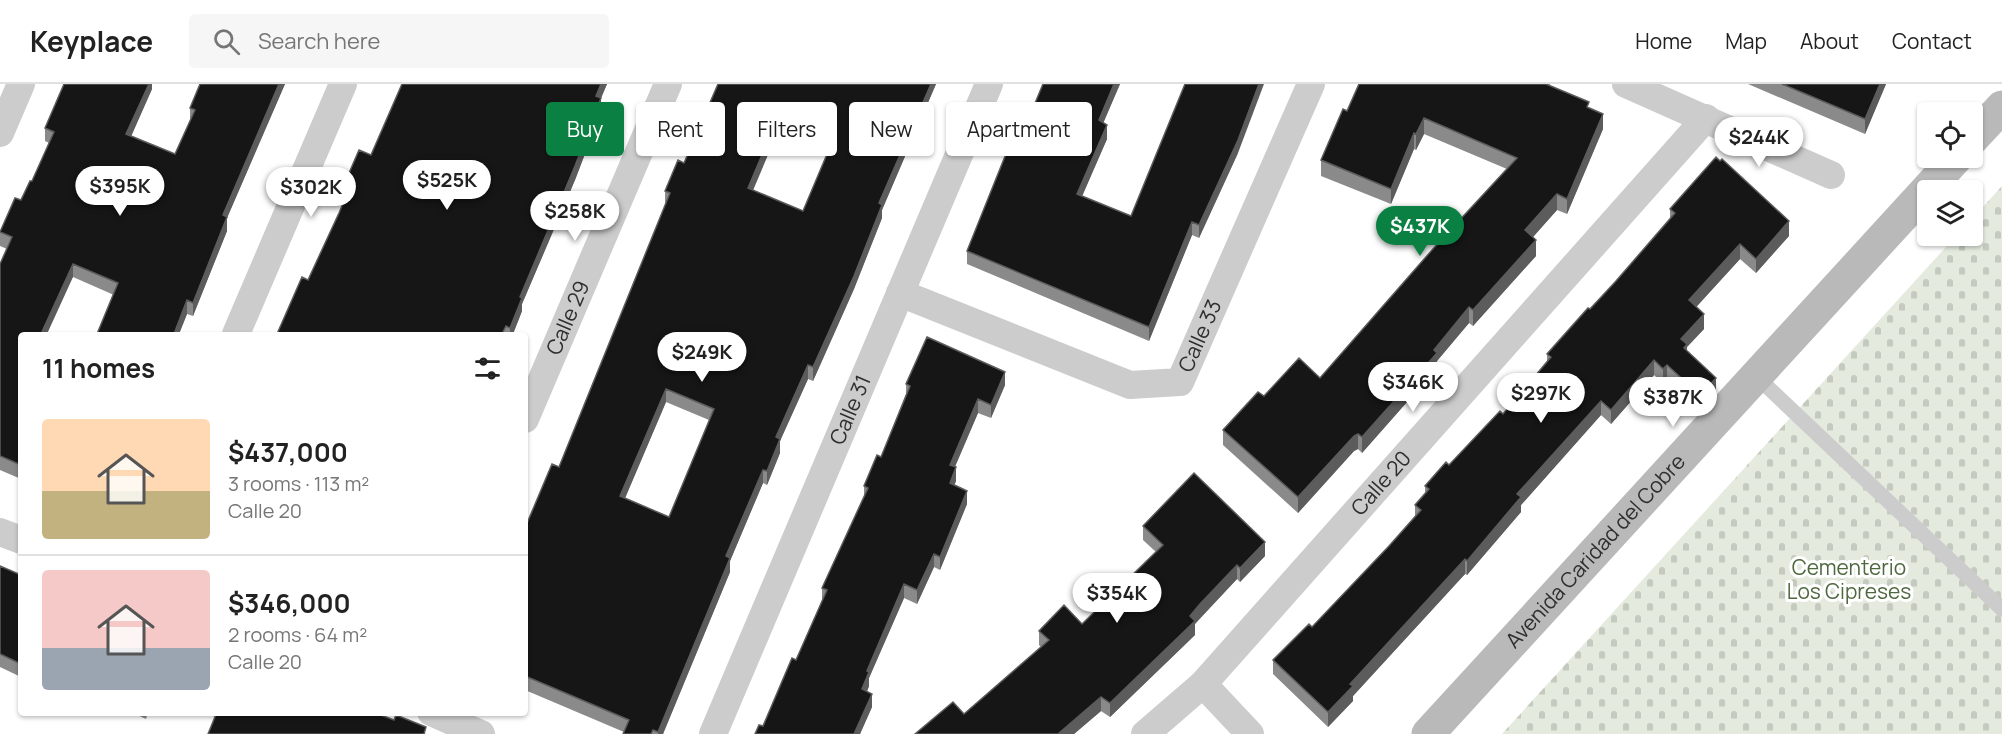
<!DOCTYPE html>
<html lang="en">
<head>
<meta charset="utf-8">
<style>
	:root { --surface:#fff; --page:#f6f6f6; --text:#222; --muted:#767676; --line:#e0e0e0; --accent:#0b8043 }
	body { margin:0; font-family:Manrope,sans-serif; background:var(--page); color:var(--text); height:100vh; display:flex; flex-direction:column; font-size:22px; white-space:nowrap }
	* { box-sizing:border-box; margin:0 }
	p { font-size:20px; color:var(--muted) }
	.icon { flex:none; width:33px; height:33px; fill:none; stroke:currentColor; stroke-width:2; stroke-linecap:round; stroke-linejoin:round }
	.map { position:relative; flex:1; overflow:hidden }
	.side { position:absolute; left:18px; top:248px; width:510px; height:384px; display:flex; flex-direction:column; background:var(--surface); border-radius:6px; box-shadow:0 2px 4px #0004 }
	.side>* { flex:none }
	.banner { position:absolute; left:546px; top:18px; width:570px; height:54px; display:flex; gap:12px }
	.fabs { position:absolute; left:1917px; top:18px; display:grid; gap:12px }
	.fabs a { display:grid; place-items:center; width:66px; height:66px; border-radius:6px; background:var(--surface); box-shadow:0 2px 4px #0004; font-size:30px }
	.price { position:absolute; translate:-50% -51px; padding:0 14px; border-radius:21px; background:#fff; color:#222; font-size:20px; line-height:39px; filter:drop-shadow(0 2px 3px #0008) }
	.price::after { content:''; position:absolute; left:50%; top:36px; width:18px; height:14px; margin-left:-9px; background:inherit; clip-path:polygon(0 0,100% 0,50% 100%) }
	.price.active { background:var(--accent); color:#fff }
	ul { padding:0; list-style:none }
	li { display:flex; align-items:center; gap:18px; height:150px; padding:0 24px }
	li+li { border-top:2px solid var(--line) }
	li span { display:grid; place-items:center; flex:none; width:168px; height:120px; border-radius:6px; color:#555 }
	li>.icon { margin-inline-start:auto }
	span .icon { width:72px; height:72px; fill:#fffc; stroke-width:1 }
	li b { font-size:26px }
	h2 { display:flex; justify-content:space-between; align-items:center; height:72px; padding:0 24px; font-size:26px }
	.chip { padding:0 21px; border-radius:6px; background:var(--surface); box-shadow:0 2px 4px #0004; font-size:21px; line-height:54px }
	.chip.active { background:var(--accent); color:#fff }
	header { display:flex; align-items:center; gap:36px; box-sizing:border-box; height:84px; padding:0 30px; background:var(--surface); border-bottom:2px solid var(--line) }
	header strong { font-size:28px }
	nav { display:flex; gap:33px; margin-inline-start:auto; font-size:21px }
	.search { width:420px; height:54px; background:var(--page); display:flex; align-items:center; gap:15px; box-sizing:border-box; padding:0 21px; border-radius:6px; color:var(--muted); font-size:22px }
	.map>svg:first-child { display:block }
	.cemetery { fill:url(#cemetery-stones) }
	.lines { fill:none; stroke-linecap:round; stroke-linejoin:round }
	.lane { stroke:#ccc; stroke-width:15 }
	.street { stroke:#ccc; stroke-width:28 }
	.secondary { stroke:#b9b9b9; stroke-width:33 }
	.wall { fill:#8a8a8a; fill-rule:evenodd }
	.shaded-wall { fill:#5c5c5c }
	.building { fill:#161616; stroke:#5c5c5c; stroke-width:1.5; fill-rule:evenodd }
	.labels { text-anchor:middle; stroke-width:6; stroke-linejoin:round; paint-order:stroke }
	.street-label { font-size:21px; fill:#2f2f2f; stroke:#fff }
	.park-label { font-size:21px; fill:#4f683f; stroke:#fff }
</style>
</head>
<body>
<header>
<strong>Keyplace</strong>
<div class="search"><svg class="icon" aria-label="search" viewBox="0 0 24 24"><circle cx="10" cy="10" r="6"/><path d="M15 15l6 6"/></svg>Search here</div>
<nav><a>Home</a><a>Map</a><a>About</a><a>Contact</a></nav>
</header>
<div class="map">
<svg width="2002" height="650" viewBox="0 0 2002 650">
	<defs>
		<pattern id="cemetery-stones" width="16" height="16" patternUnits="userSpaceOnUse" patternTransform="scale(1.5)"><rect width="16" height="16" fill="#e4ebde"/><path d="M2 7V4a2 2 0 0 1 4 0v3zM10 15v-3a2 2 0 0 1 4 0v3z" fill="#c4cabf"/></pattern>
	</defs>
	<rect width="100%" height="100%" fill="#fff"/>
	<!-- cemetery -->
	<path class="cemetery" d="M 2002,102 L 2002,650 L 1502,650 L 1956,152 L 1972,152 L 1973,134 Z"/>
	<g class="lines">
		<!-- lane -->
		<path class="lane" d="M 1756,292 L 2002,525"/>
		<!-- street -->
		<g class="street">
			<path d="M 1626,0 L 1831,91"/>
			<path d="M 0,49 L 21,0"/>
			<path id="s1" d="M 900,209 L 1130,301 L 1180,298 L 1311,0"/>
			<path d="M 236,250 L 343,0"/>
			<path id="s2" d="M 525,335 L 668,0"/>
			<path d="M 0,448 L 21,456"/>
			<path d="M 1203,600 L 1250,650"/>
			<path d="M 431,628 L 481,650"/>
			<path id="s3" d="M 713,650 L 989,0"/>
			<path id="s4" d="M 1145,650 L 1203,600 L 1706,34"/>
		</g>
		<!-- secondary -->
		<g class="secondary">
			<path d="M 1972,55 L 2002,23"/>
			<path id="s5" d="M 1428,650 L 1956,74"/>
		</g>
	</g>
	<!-- wall -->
	<path class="wall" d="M 152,0 L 152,5 L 131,52 L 175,70 L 190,36 L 190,24 L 200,0 L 285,0 L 227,134 L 227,147 L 193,232 L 187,230 L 179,250 L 97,250 L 114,211 L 73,193 L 21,250 L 21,395 L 0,386 L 0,180 L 7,165 L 0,162 L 0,148 L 32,97 L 49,59 L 45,57 L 45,44 Z
		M 402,0 L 607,0 L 601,14 L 601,28 L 575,96 L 522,220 L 522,227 L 513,250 L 277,250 L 308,196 L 339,129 L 347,110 L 346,110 L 346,96 L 371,71 Z
		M 718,0 L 936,0 L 882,126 L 882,134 L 854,205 L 813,297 L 808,295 L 780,357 L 780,369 L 767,401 L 763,399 L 730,477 L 730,488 L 663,650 L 623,650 L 624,648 L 525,606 L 525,444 L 559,383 L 665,121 L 665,107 L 684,79 ZM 778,47 L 828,68 L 803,127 L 753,106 ZM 666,318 L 709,336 L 669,433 L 625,414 Z
		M 1043,0 L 1120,0 L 1103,39 L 1107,55 L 1082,112 L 1131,132 L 1238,69 L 1199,154 L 1192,151 L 1149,257 L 967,180 L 967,167 L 1023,42 L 1033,24 Z
		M 1550,0 L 1550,2 L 1589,24 L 1603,45 L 1567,130 L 1557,126 L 1533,153 L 1536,172 L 1473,242 L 1469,239 L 1437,277 L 1437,284 L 1362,369 L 1358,365 L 1354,367 L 1298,429 L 1223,361 L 1223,346 L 1264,312 L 1320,294 L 1507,85 L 1424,50 L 1416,66 L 1414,65 L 1391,120 L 1321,92 L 1321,76 L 1347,27 Z
		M 1748,0 L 1886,0 L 1865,50 Z
		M 1670,125 L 1789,152 L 1756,189 L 1740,175 L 1696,223 L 1704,245 L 1687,263 L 1687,267 L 1716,308 L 1700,325 L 1667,296 L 1663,299 L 1654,291 L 1611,340 L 1601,331 L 1521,421 L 1521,428 L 1467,491 L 1465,490 L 1353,612 L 1353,617 L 1328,643 L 1273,590 L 1273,576 L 1312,543 L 1389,462 L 1415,432 L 1415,421 L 1425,410 L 1425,402 L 1449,381 L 1503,330 L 1547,278 L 1547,270 L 1616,197 L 1670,135 Z
		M 906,300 L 1005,301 L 991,334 L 978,329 L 955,383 L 956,397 L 954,401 L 967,420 L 940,486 L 934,483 L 917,520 L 904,514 L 869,594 L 869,602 L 867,608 L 872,623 L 860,650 L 755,650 L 763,642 L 796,576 L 822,516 L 822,504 L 864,414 L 864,402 L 881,373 L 906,310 Z
		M 1143,442 L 1265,472 L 1240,498 L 1237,495 L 1200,534 L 1195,540 L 1195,551 L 1110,633 L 1101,627 L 1074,650 L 915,650 L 964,630 L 1041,563 L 1039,561 L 1039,547 L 1082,540 L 1156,468 L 1143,456 Z
		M 0,482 L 21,491 L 21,593 L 0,583 Z
		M 131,628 L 148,628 L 146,635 Z
		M 207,628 L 373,628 L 426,650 L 215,633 Z"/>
	<!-- shaded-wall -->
	<path class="shaded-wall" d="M 149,0 L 152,0 L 152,5 L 126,64 L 126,50 Z
		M 279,0 L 285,0 L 227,134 L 227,147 L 193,232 L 193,219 L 223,131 Z
		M 601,0 L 607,0 L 596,26 L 596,12 Z
		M 931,0 L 936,0 L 882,126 L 882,134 L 854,205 L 813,297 L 813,283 L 879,119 Z
		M 1114,0 L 1120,0 L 1099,49 L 1099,36 Z
		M 1259,0 L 1264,0 L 1238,69 L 1199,154 L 1199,141 Z
		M 1880,0 L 1886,0 L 1865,50 L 1865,35 Z
		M 601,14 L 601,28 L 575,96 L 522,220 L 522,227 L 513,250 L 510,250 L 510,244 L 520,213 Z
		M 1603,30 L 1603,45 L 1567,130 L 1567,115 Z
		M 778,33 L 778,47 L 748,118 L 748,104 Z
		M 1424,34 L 1424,50 L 1416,66 L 1416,50 Z
		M 1107,41 L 1107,55 L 1077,124 L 1077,110 Z
		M 1414,49 L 1414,65 L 1391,120 L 1391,105 Z
		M 1557,110 L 1557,126 L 1525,162 L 1525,146 Z
		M 1789,137 L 1789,152 L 1756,189 L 1756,175 Z
		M 1192,138 L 1192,151 L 1149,257 L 1149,243 Z
		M 1536,156 L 1536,172 L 1473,242 L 1473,226 Z
		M 1740,160 L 1740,175 L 1689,231 L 1689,216 Z
		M 73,180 L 73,193 L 47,250 L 41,250 Z
		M 187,216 L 187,230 L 179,250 L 174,250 Z
		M 1469,223 L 1469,239 L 1437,277 L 1437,284 L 1362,369 L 1362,353 Z
		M 1704,230 L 1704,245 L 1687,263 L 1687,275 L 1681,255 Z
		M 1654,276 L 1654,291 L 1611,340 L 1611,326 Z
		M 808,281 L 808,295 L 780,357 L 780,369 L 767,401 L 767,387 L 776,353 Z
		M 1667,281 L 1667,296 L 1663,299 L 1663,285 Z
		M 1005,288 L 1005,301 L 991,334 L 991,321 Z
		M 1716,294 L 1716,308 L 1700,325 L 1700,311 Z
		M 666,305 L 666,318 L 620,426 L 620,412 Z
		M 978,315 L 978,329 L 950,394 L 950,381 Z
		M 1601,317 L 1601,331 L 1521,421 L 1521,428 L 1467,491 L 1467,477 L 1517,410 Z
		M 1358,350 L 1358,365 L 1354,367 L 1298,429 L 1298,413 L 1354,352 Z
		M 956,383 L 956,397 L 950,412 L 950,399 Z
		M 763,386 L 763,399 L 730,477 L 730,488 L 663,650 L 658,650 L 658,648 L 726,472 Z
		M 967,407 L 967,420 L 940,486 L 940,473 Z
		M 1265,458 L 1265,472 L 1240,498 L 1240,484 Z
		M 934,470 L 934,483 L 917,520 L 917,506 Z
		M 1465,475 L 1465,490 L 1353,612 L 1353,617 L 1328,643 L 1328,628 L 1350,600 Z
		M 1237,481 L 1237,495 L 1195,540 L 1195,551 L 1110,633 L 1110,619 L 1200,520 Z
		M 904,500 L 904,514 L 869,594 L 869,602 L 862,619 L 862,605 L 867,587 Z
		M 872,610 L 872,623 L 860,650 L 854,650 Z
		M 1101,613 L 1101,627 L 1074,650 L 1058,650 Z"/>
	<!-- building -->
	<path class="building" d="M 64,0 L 149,0 L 126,50 L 175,70 L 195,26 L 190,24 L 200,0 L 279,0 L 223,131 L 227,133 L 193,219 L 187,216 L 174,250 L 97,250 L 118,199 L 73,180 L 41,250 L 21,250 L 21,381 L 0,372 L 0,180 L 12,153 L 0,148 L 15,114 L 21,116 L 30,97 L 32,97 L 54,48 L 45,44 Z
		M 402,0 L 601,0 L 596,12 L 601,14 L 575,82 L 520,213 L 522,214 L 510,244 L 506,242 L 502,250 L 277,250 L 302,193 L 308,196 L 339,129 L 352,98 L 346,96 L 359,66 L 371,71 Z
		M 718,0 L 931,0 L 879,119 L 882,121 L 854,192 L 813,283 L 808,281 L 776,353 L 780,355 L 767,387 L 763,386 L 726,472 L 730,474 L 658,648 L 653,646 L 651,650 L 623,650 L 629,636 L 525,592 L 525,444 L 552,380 L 559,383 L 670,109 L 665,107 L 678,76 L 684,79 ZM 778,33 L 833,56 L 803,127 L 748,104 ZM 666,305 L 714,325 L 669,433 L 620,412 Z
		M 1043,0 L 1114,0 L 1099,36 L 1107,41 L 1077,110 L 1131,132 L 1185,0 L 1259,0 L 1238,56 L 1199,141 L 1192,138 L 1149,243 L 967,167 L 1018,40 L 1023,42 L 1031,23 L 1033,24 Z
		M 1359,0 L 1546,0 L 1589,18 L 1587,23 L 1603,30 L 1567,115 L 1557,110 L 1525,146 L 1536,156 L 1473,226 L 1469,223 L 1434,266 L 1437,269 L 1362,353 L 1358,350 L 1354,352 L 1298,413 L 1223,346 L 1258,308 L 1264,312 L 1299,274 L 1320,294 L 1432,166 L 1517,74 L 1424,34 L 1416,50 L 1414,49 L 1391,105 L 1321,76 L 1343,25 L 1347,27 Z
		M 1782,0 L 1880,0 L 1865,35 Z
		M 1716,73 L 1720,77 L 1722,75 L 1789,137 L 1756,175 L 1740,160 L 1689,216 L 1704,230 L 1681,255 L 1687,260 L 1684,264 L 1716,294 L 1700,311 L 1667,281 L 1663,285 L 1654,276 L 1611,326 L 1601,317 L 1517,410 L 1521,413 L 1467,477 L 1465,475 L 1350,600 L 1353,602 L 1328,628 L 1273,576 L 1309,540 L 1312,543 L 1389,462 L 1421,426 L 1415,421 L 1429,405 L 1425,402 L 1446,378 L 1449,381 L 1500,327 L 1503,330 L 1551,273 L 1547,270 L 1588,224 L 1590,225 L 1616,197 L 1675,129 L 1670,125 Z
		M 927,253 L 1005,288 L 991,321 L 978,315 L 950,381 L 956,383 L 950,399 L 967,407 L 940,473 L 934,470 L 917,506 L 904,500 L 867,587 L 869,588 L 862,605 L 872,610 L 854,650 L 755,650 L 759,641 L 763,642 L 792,574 L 796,576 L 827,506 L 822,504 L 868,404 L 864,402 L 877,371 L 881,373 L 910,302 L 906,300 Z
		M 1194,389 L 1265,458 L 1240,484 L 1237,481 L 1200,520 L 1190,532 L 1195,537 L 1110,619 L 1101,613 L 1058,650 L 915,650 L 953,618 L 964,630 L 1049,556 L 1039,547 L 1064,521 L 1082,540 L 1163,461 L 1143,442 Z
		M 0,482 L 21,491 L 21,580 L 0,570 Z
		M 217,628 L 373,628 L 394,636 L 396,631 L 426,643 L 424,650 L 208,650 Z"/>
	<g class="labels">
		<!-- street labels -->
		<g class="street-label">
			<text dy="7" stroke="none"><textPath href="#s2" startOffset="110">Calle 29</textPath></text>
			<text dy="7" stroke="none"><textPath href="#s1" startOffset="348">Calle 33</textPath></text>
			<text dy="7" stroke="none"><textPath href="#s3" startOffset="352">Calle 31</textPath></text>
			<text dy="7" stroke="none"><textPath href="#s4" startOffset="345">Calle 20</textPath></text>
			<text dy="7" stroke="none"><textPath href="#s5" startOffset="248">Avenida Caridad del Cobre</textPath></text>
		</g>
		<!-- park labels -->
		<g class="park-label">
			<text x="1849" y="491">Cementerio<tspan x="1849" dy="24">Los Cipreses</tspan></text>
		</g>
	</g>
</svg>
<div class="fabs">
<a><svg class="icon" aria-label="locate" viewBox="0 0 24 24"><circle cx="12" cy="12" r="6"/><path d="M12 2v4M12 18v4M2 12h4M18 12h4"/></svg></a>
<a><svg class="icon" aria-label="layers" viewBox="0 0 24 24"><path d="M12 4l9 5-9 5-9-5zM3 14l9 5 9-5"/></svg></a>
</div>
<b class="price" style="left:1759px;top:84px">$244K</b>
<b class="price" style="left:447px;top:127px">$525K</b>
<b class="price" style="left:120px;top:133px">$395K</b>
<b class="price" style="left:311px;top:134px">$302K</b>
<b class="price" style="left:575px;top:158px">$258K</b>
<b class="price active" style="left:1420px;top:173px">$437K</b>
<b class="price" style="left:702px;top:299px">$249K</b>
<b class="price" style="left:1413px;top:329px">$346K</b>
<b class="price" style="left:1541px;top:340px">$297K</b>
<b class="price" style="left:1673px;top:344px">$387K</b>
<b class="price" style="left:1117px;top:540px">$354K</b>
<div class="banner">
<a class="chip active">Buy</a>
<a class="chip">Rent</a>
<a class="chip">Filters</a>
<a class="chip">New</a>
<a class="chip">Apartment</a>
</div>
<section class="side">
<h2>11 homes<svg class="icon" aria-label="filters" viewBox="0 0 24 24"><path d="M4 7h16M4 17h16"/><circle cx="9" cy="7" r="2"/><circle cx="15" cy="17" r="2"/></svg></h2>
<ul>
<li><span style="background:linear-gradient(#ffd9b3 60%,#c2b280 0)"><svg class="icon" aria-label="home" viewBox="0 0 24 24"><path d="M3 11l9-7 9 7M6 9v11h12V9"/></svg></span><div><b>$437,000</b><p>3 rooms · 113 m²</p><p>Calle 20</p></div></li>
<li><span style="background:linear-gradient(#f6c9c9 65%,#9aa5b1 0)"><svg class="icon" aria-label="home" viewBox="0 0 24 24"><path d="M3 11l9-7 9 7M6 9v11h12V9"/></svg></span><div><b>$346,000</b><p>2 rooms · 64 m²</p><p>Calle 20</p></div></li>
</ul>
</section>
</div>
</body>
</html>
